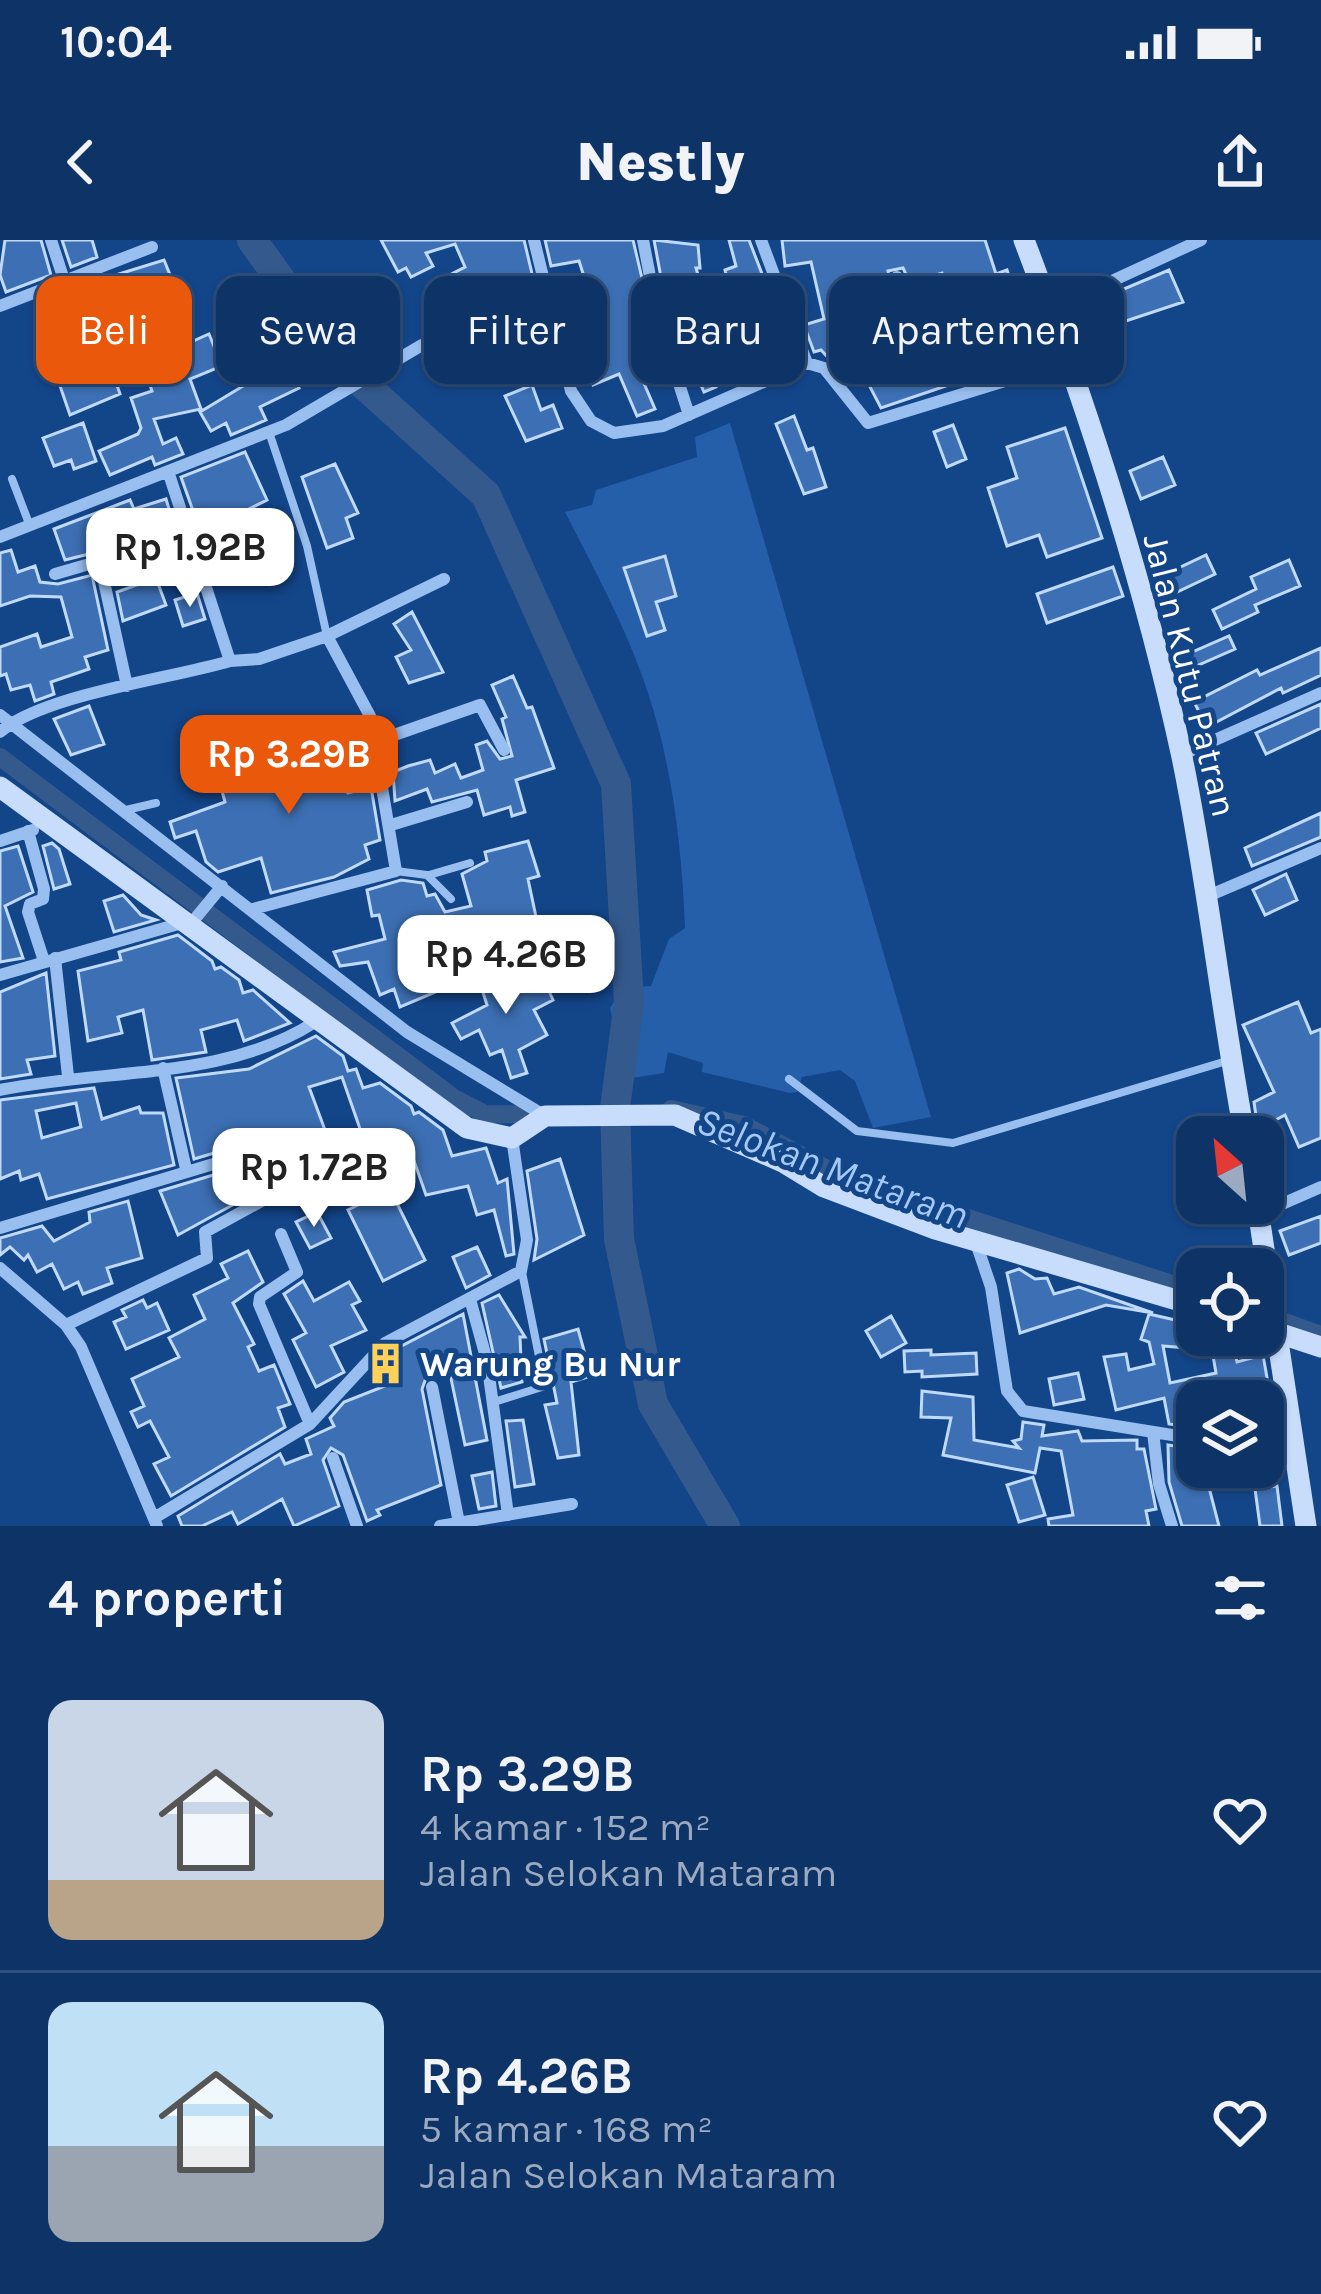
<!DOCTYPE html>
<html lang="id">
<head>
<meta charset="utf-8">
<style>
	:root { --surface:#0e3467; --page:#1c3f70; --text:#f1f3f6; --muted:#9baac0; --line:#2e4f7b; --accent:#ea580c }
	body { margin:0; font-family:Karla,sans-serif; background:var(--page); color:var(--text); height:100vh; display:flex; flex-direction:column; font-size:45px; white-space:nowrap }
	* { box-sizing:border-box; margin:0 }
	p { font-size:39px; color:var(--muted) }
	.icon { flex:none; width:66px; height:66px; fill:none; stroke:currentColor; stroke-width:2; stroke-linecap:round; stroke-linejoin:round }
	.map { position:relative; height:1286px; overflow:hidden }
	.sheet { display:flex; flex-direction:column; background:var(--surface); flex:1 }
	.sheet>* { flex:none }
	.guide { position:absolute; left:36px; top:36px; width:1251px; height:108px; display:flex; gap:24px }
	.needle { width:78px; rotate:333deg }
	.buttons { position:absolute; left:1176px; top:876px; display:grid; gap:24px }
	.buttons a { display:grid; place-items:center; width:108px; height:108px; border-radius:24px; background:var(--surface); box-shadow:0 3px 9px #0004,0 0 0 3px var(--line); font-size:60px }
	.price { position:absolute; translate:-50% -102px; padding:0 27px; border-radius:24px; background:#fff; color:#222; font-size:39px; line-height:78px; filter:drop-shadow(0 3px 6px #0008) }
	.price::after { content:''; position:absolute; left:50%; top:72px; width:36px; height:27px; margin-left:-18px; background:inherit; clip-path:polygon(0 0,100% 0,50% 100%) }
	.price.on { background:var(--accent); color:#fff }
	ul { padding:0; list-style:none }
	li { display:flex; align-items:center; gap:36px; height:300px; padding:0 48px }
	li+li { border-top:3px solid var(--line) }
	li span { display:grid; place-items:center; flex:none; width:336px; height:240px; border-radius:24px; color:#555 }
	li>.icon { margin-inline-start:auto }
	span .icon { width:144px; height:144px; fill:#fffc; stroke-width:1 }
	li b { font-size:51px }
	h2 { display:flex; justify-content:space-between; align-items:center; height:144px; padding:0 48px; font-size:51px }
	.tag { padding:0 42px; border-radius:24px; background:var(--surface); box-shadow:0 3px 9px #0004,0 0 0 3px var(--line); font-size:42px; line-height:108px }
	.tag.on { background:var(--accent); color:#fff }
	.status { display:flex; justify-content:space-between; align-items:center; height:84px; padding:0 60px; background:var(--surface); direction:ltr }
	.status svg { height:33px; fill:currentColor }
	header { display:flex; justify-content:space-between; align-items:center; height:156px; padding:0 48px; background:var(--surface); font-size:54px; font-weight:800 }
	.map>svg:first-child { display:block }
	.green { fill:#255ea9 }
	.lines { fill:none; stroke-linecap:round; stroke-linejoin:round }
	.canal { stroke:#34598c; stroke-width:18 }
	.river { stroke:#34598c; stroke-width:30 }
	.building { fill:#3c6fb3; stroke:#c0dafc; stroke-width:3; fill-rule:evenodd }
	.lane { stroke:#99bff0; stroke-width:8 }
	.street { stroke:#99bff0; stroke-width:12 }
	.secondary { stroke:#c7ddfb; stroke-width:21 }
	.labels { text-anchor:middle; stroke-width:10; stroke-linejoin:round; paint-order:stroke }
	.street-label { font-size:36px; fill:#fff; stroke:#134589 }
	.poi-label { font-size:36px; font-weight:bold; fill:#fff; stroke:#134589; text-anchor:start }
	.water-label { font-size:39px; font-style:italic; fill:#a5c9f7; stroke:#134589 }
</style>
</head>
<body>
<div class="status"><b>10:04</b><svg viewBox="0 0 49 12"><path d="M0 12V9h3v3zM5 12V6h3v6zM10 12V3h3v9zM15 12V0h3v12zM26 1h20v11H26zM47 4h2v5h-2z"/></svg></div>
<header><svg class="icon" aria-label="back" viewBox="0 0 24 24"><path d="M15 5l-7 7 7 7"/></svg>Nestly<svg class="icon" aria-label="share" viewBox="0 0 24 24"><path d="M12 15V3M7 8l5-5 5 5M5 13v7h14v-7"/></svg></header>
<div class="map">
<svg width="1321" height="1286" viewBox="0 0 1321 1286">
	<rect width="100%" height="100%" fill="#134589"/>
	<!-- green -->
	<path class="green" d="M 730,183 L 931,877 L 873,888 L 855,841 L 840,830 L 802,837 L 797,852 L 790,853 L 702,832 L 703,823 L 668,812 L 664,833 L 625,839 L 610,818 L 614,787 L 610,768 L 623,747 L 651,746 L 669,699 L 685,688 C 682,611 673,527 647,450 C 627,389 594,329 565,272 L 592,265 L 596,250 L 697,217 L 695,197 Z"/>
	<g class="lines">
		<!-- canal -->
		<path class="canal" d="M 0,517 L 454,858 L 485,874 L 548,875
			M 671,869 L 744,885 L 844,938 L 1197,1052
			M 1263,1074 L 1321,1095"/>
		<!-- river -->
		<path class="river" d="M 252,0 L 340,123 L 486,255 L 616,544 L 629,762 L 615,868 L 619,999 L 653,1164 L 725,1286"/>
	</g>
	<!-- building -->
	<path class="building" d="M 5,0 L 41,0 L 51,35 L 6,52 L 0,35 Z
		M 62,0 L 92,0 L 97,17 L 71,27 Z
		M 381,0 L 524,0 L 545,88 L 535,92 L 542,112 L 529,117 L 518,89 L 494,99 L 474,55 L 454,66 L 440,40 L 465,27 L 455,4 L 426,13 L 433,26 L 411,37 L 406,28 L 398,32 Z
		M 545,0 L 633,0 L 664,132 L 643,141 L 655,169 L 637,176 L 619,134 L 593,145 L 579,111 L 592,105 L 576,60 L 590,55 L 579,21 L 551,26 Z
		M 654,0 L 698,5 L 700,28 L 696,28 L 705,59 L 698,61 L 718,136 L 712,138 L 716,147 L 704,152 L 700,143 L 690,144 L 668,75 Z
		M 729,0 L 749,0 L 794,117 L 751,135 L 725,30 L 736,26 Z
		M 782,0 L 985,0 L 996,34 L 1007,30 L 1011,42 L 958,55 L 956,50 L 949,53 L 942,33 L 910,43 L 903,28 L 888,31 L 904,103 L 970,86 L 966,75 L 1030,59 L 1034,96 L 987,102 L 996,129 L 881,168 L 856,120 L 834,124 L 821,110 L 814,112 L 804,85 L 824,79 L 811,22 L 785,26 Z
		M 164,20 L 177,52 L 144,66 L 150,79 L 130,88 L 106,38 Z
		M 1169,30 L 1183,62 L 1099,90 L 1088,64 Z
		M 60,84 L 76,133 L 109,122 L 120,154 L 70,175 L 58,140 L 51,142 L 35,92 Z
		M 142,90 L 160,132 L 187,123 L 180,107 L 209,94 L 222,126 L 190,139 L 201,169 L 154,179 L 163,204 L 176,198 L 183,214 L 155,225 L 152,217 L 110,235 L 99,211 L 138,194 L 141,188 L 131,158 L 152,151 L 141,119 L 126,125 L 116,100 Z
		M 286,120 L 299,148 L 260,167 L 266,180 L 231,195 L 226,183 L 211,191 L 200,172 Z
		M 532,145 L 541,170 L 553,165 L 562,188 L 526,201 L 505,156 Z
		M 794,176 L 807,210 L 813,208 L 826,247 L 804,254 L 776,184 Z
		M 83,183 L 96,221 L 74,229 L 71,220 L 54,226 L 43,198 Z
		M 953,185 L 966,219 L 947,227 L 934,192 Z
		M 1065,188 L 1102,298 L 1047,317 L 1039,295 L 1007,306 L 988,248 L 1017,238 L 1007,207 Z
		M 245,212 L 267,260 L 245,271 L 254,296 L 207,310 L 181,237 Z
		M 1163,217 L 1175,245 L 1141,259 L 1130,231 Z
		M 335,224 L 358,273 L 346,278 L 353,298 L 327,308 L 302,237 Z
		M 166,259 L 173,282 L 161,286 L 157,276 L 93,313 L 65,320 L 54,289 L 130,260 L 134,269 Z
		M 11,310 L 18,332 L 35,326 L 40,342 L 58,344 L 92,335 L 108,410 L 85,417 L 89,429 L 51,442 L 54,454 L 35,461 L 30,445 L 11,450 L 6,434 L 0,436 L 0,407 L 37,394 L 41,407 L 72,397 L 61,357 L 30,356 L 0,366 L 0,313 Z
		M 1206,315 L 1215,334 L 1175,353 L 1166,334 Z
		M 665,316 L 676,356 L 656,362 L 665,390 L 647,396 L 624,328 Z
		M 1289,320 L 1300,346 L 1255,365 L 1258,372 L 1222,389 L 1213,370 L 1256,349 L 1251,337 Z
		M 1113,327 L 1123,356 L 1047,383 L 1037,354 Z
		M 156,338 L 166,365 L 123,381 L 117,352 Z
		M 197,353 L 205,379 L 183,386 L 175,360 Z
		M 412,372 L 443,432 L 409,443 L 396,417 L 411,410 L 394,384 Z
		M 1229,396 L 1235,409 L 1187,430 L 1181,417 Z
		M 1321,408 L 1321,435 L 1283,453 L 1281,448 L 1207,487 L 1194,462 L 1257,430 L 1260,435 Z
		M 513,436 L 527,468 L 532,467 L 554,528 L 516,540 L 525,572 L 512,576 L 510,567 L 484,575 L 477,550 L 432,562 L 427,549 L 395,561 L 393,532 L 408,526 L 430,520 L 435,533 L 455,524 L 461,538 L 483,530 L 476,505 L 487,501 L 500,519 L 512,516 L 502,479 L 506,477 L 492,445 Z
		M 1321,464 L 1321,488 L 1266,514 L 1256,493 Z
		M 89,466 L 104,504 L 71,515 L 54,479 Z
		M 289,481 L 287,500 L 213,501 L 239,486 Z
		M 340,484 L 348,508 L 341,511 L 348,553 L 371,547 L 380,600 L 365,605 L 369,619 L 334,637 L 271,653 L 261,618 L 218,632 L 206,622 L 196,591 L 175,598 L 170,582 L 225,562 L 212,513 L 230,504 L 237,547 L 290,536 L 282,504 Z
		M 1321,573 L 1321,597 L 1252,626 L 1245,608 Z
		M 528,601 L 539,636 L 528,639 L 539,691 L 512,701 L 509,693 L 453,705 L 464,740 L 400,767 L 394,749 L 380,755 L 368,722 L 340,726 L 334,712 L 385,699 L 379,675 L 372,676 L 367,650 L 401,640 L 423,643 L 427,656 L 435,654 L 445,672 L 471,666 L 462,634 L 487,621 L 485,612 Z
		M 52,603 L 59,609 L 70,644 L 54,649 L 43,606 Z
		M 18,606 L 33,652 L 5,666 L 23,718 L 0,722 L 0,611 Z
		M 1286,634 L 1297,660 L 1265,675 L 1253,650 Z
		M 123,655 L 141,675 L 156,680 L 114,692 L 104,661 Z
		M 178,695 L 212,721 L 215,729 L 221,727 L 239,740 L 243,753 L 253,750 L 290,783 L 244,801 L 237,780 L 201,790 L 206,812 L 152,820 L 143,770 L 118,777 L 122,793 L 88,801 L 78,731 L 121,720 L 119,712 Z
		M 505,722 L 515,754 L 544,740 L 553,760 L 534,770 L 547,795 L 519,810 L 527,833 L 511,838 L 502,810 L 490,815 L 479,790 L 461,799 L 452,783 L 487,765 L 476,731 Z
		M 46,733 L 55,816 L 27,820 L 31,834 L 0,839 L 0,752 Z
		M 1298,762 L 1311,793 L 1321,789 L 1321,898 L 1299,907 L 1285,875 L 1262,887 L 1256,876 L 1254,862 L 1274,852 L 1243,785 Z
		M 316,796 L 343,816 L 348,831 L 356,829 L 363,848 L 380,843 L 411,866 L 414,874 L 419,872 L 443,890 L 452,916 L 486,908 L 498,943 L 507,939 L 514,1014 L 506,1016 L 494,970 L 477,975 L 468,946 L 426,955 L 413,918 L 381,931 L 425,1020 L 383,1041 L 348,970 L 374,957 L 365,934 L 342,942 L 338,931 L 355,922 L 359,909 L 366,906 L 342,837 L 309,847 L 325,890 L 278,906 L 289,934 L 178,995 L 160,951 L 263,920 L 270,911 L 258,900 L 194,919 L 176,838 L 249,829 Z
		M 94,848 L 102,879 L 139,867 L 141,873 L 163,873 L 174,925 L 47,959 L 39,934 L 21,940 L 19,931 L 0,939 L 0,860 ZM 76,863 L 81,887 L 42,898 L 36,871 Z
		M 560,919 L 584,995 L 534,1020 L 537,999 L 527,931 Z
		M 128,961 L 142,1018 L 107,1028 L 112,1043 L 83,1054 L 78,1042 L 64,1049 L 52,1024 L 37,1032 L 28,1015 L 24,1020 L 10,1007 L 0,1015 L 0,998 L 42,986 L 54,1001 L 90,982 L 89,972 Z
		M 317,972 L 331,998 L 310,1008 L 296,982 Z
		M 1321,976 L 1321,1003 L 1289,1015 L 1280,991 Z
		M 477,1007 L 490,1035 L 466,1048 L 453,1017 Z
		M 248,1011 L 263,1042 L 233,1063 L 254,1104 L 248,1107 L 259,1131 L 274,1125 L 290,1164 L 278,1168 L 285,1187 L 171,1256 L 154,1224 L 169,1217 L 150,1181 L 138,1187 L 131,1172 L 144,1166 L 132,1139 L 179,1117 L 169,1098 L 205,1079 L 194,1055 L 228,1038 L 221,1024 Z
		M 1019,1029 L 1035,1039 L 1047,1038 L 1054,1054 L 1079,1047 L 1153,1073 L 1106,1065 L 1020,1093 L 1007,1033 Z
		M 303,1041 L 314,1061 L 349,1042 L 360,1061 L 352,1065 L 366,1090 L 331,1106 L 344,1132 L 316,1147 L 293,1100 L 306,1093 L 284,1054 Z
		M 499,1055 L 525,1097 L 520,1097 L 522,1142 L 501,1148 L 482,1063 Z
		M 143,1060 L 147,1068 L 157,1063 L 169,1090 L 126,1109 L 114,1082 L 126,1077 L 122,1070 Z
		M 463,1074 L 487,1200 L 465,1205 L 449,1129 L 426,1138 L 422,1149 L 441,1245 L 377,1270 L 380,1275 L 367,1281 L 343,1215 L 331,1208 L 323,1220 L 339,1266 L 294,1286 L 282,1259 L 238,1284 L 232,1272 L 202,1286 L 182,1286 L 178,1276 L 280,1214 L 285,1224 L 311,1214 L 306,1199 L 334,1186 L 330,1178 L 344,1162 L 390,1144 L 379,1125 L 392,1111 Z
		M 1149,1074 L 1197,1085 L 1197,1095 L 1231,1095 L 1237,1122 L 1263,1115 L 1278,1200 L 1263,1198 L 1263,1161 L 1252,1161 L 1252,1156 L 1197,1161 L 1197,1188 L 1169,1184 L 1164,1158 L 1116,1170 L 1104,1117 L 1126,1114 L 1129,1130 L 1154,1124 L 1149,1102 L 1141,1099 ZM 1163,1106 L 1212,1110 L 1216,1133 L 1170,1143 Z
		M 891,1076 L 906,1103 L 881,1117 L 866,1091 Z
		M 578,1089 L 591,1136 L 571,1142 L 579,1215 L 558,1218 L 545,1165 L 557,1163 L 544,1099 Z
		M 931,1110 L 931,1115 L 976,1113 L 977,1134 L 922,1137 L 922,1131 L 905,1132 L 904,1111 Z
		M 1078,1133 L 1084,1159 L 1054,1165 L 1049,1139 Z
		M 922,1151 L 973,1157 L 974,1200 L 1019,1208 L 1013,1201 L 1021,1199 L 1023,1182 L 1044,1185 L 1042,1196 L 1078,1191 L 1082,1201 L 1137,1200 L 1137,1209 L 1144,1209 L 1156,1269 L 1146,1271 L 1149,1286 L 1049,1286 L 1048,1279 L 1073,1275 L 1061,1211 L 1040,1208 L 1035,1233 L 943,1215 L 951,1178 L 921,1177 Z
		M 523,1180 L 534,1244 L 515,1247 L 506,1181 Z
		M 1168,1205 L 1197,1209 L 1197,1230 L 1204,1228 L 1219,1286 L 1182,1286 L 1169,1242 Z
		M 492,1232 L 496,1266 L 479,1269 L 472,1236 Z
		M 1033,1237 L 1045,1275 L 1019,1282 L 1007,1245 Z
		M 1277,1246 L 1282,1286 L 1260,1286 L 1255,1249 Z"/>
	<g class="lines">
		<!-- lane -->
		<path class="lane" d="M 269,192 L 307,306 L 327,396
			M 12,239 L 30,286
			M 126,570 L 156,563
			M 396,631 L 427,635 L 451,659
			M 429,635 L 470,623
			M 789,839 L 857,891 L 953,903 L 1230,820
			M 494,1162 L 545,1146 L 522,1032"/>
		<!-- street -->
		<path class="street" d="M 51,0 L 64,40
			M 534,0 L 571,151 L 591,181 L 614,193 L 663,186 L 807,123 L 824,128 L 868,183 L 1070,121
			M 643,0 L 658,78 L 689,175
			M 761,0 L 807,123
			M 897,37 L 912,78 L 1041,45
			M 0,66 L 152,7
			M 1051,69 L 1201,0
			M 0,297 L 286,185 L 422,105 L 463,101 L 496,124 L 522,130 L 562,120
			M 55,334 L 93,323 L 101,328 L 127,446
			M 327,396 L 444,339
			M 230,421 L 259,419 L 327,396 L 370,476 L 396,631 L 253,669
			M 0,475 L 407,792 L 545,876
			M 0,492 C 45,454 170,439 230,421 L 168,231
			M 377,501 L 480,465 L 504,510
			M 1181,515 L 1321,453
			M 391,585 L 467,562
			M 28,591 L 44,649 L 43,659 L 30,664 L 28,672 L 44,721
			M 0,601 L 33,590
			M 1208,656 L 1321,608
			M 189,686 L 222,646
			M 55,718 L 68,836
			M 0,735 L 182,683
			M 163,828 L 186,929
			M 0,850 C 105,828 223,841 315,782
			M 1259,974 L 1321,947
			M 0,988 L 260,910
			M 281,994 L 297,1032 L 260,1057 L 259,1064 L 310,1184
			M 975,1000 L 991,1047 L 1007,1151 L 1023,1171 L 1197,1199
			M 0,1028 L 66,1085 L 81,1107 L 157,1286
			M 470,1059 L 487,1121 L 508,1275
			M 66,1085 L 207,1018 L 205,992 L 349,913
			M 432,1147 L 459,1283
			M 1153,1192 L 1159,1244 L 1172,1286
			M 1263,1208 L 1295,1213
			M 333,1218 L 357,1286
			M 154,1278 L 310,1184 L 385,1103 L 521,1031 L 527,1000 L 512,898
			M 440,1286 L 572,1264"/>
		<!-- secondary -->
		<path class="secondary" d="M 1024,0 C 1088,168 1144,341 1182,517 C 1208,643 1221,771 1245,897
			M 0,547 L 467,888 L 512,898 L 545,876 L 675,875 L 783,922 L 824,947 L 935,989 L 1197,1066
			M 1257,963 L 1306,1286
			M 1269,1090 L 1321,1107"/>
	</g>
	<!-- icons -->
	<defs>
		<symbol id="building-bare" viewBox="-9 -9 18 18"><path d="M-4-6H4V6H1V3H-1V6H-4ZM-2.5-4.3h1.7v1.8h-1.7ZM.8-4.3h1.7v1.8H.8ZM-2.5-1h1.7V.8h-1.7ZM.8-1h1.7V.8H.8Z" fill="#ffd158" stroke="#134589" stroke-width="2.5" paint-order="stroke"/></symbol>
	</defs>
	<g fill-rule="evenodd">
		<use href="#building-bare" x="356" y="1094" width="59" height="59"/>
	</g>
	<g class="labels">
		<!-- street labels -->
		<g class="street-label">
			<text transform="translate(1191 435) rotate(76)" y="13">Jalan Kutu Patran</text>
		</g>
		<!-- poi labels -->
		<g class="poi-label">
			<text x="420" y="1136">Warung Bu Nur</text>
		</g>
		<!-- water labels -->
		<g class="water-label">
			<text transform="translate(833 927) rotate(20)" y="14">Selokan Mataram</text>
		</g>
	</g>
</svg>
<div class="buttons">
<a><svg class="needle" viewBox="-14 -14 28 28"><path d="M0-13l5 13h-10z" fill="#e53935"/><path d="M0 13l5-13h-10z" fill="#9baac0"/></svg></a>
<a><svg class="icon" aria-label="locate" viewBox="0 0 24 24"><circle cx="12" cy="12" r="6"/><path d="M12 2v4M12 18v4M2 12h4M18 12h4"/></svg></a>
<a><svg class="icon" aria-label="layers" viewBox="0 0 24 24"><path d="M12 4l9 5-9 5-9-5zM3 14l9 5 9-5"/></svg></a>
</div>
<b class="price" style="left:190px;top:370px">Rp 1.92B</b>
<b class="price on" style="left:289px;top:577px">Rp 3.29B</b>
<b class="price" style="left:506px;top:777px">Rp 4.26B</b>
<b class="price" style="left:314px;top:990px">Rp 1.72B</b>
<div class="guide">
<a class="tag on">Beli</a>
<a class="tag">Sewa</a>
<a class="tag">Filter</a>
<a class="tag">Baru</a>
<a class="tag">Apartemen</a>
</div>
</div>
<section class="sheet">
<h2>4 properti<svg class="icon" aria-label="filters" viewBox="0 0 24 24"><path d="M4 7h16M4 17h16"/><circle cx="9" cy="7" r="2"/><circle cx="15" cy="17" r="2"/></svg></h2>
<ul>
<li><span style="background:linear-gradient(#c9d6e8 75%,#b9a48a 0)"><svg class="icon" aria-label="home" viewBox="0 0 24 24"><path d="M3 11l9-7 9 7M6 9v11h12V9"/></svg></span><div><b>Rp 3.29B</b><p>4 kamar · 152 m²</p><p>Jalan Selokan Mataram</p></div><svg class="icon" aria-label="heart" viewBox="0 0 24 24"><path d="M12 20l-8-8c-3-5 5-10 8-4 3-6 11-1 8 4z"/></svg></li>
<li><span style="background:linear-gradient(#bfe0f5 60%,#9aa5b1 0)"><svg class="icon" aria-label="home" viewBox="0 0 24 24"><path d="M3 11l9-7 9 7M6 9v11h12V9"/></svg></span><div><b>Rp 4.26B</b><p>5 kamar · 168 m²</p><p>Jalan Selokan Mataram</p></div><svg class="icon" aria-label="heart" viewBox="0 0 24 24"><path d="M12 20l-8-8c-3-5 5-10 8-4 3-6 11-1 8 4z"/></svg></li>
</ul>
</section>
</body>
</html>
